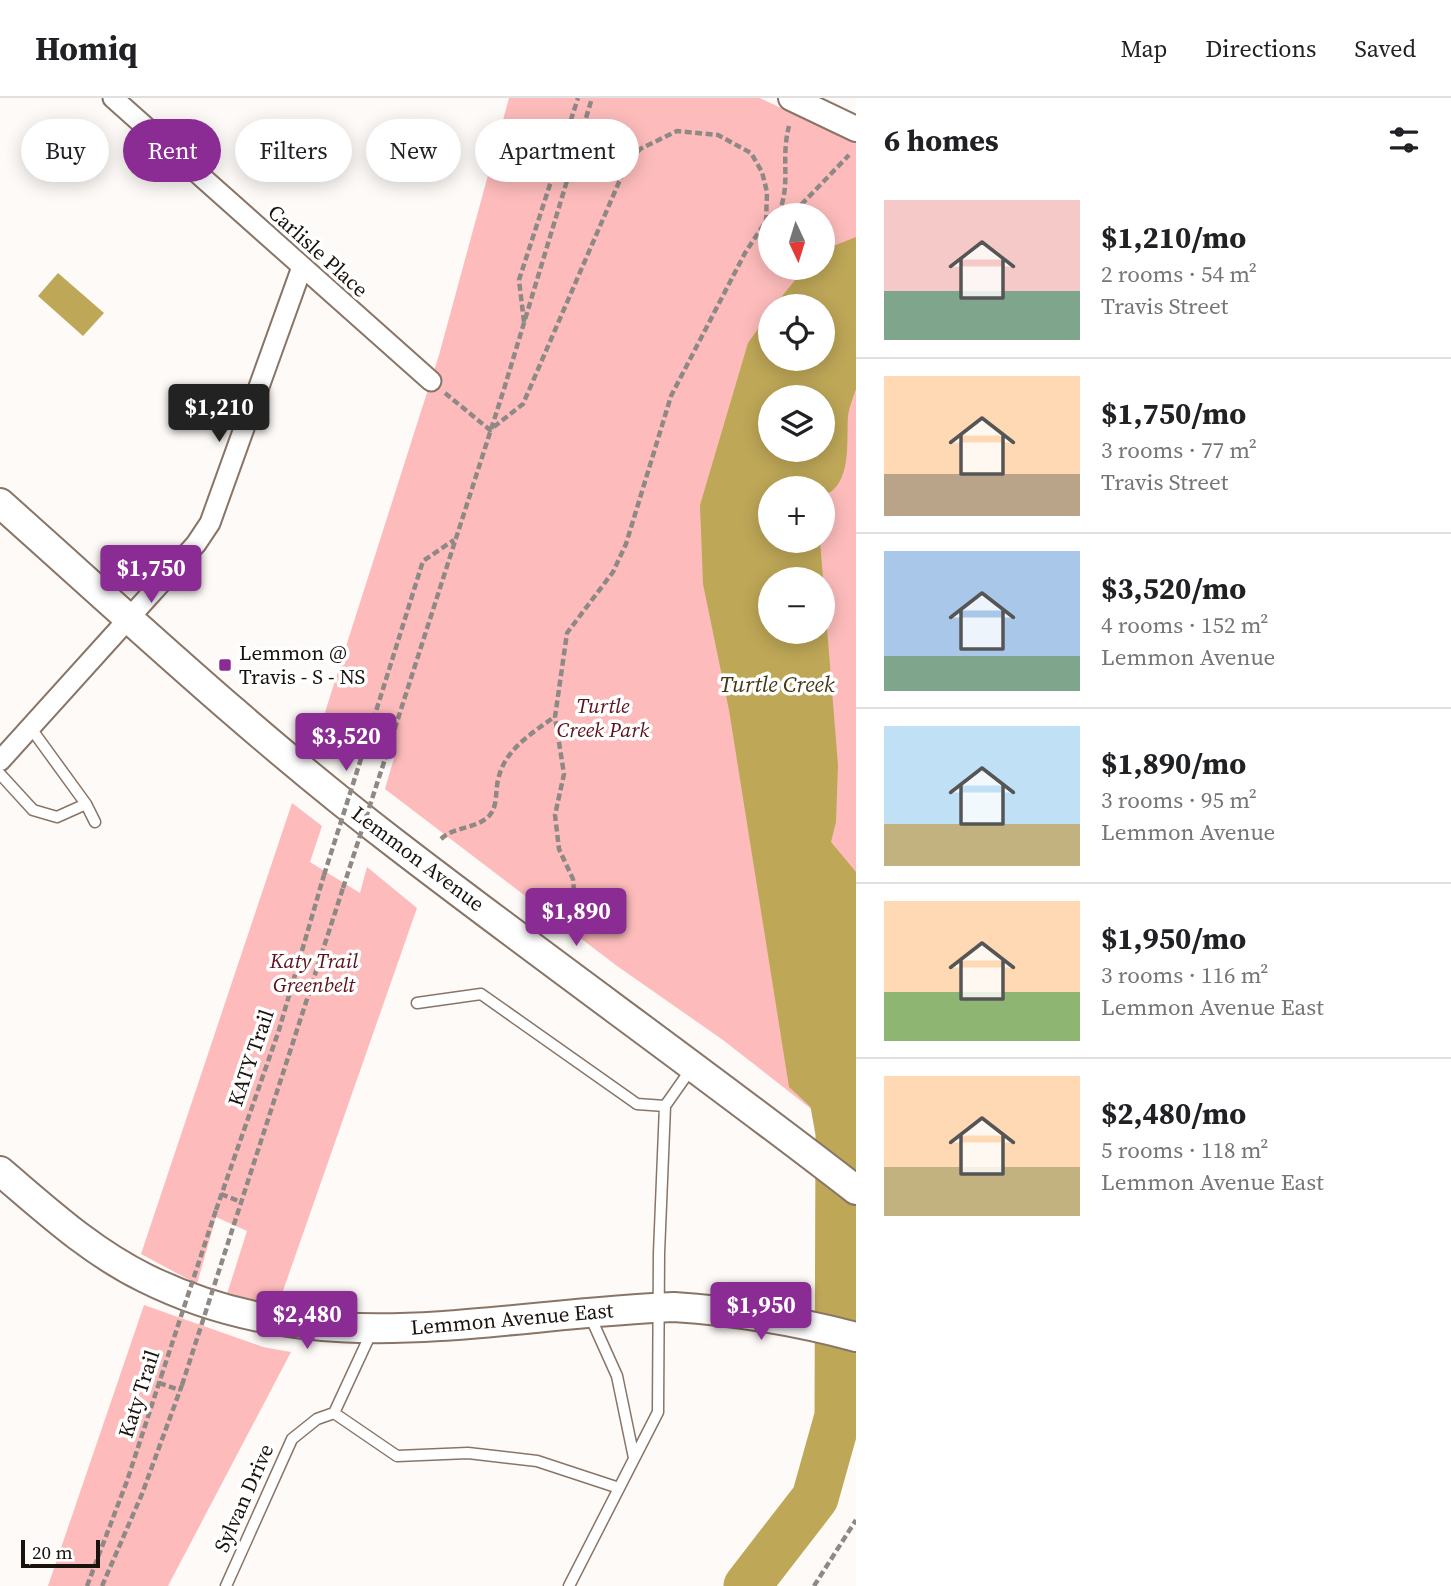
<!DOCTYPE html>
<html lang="en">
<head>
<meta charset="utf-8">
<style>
	:root { --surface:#fff; --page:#f2f2f2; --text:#202124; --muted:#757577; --line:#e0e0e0; --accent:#8b2c95 }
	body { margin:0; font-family:"Source Serif 4",serif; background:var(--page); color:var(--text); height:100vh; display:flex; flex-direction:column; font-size:26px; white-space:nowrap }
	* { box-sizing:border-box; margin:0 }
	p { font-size:23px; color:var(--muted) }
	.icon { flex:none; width:38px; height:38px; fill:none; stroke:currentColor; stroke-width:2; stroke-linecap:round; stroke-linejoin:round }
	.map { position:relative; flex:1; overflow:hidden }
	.side { display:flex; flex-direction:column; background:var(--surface); width:595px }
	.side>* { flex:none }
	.hud { position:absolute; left:21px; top:21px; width:665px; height:63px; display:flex; gap:14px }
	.needle { width:46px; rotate:176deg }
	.fabs { position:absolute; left:758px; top:105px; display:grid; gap:14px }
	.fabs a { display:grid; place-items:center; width:77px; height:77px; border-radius:50%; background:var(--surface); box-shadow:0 4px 18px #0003; font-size:35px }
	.scale { position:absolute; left:21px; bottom:18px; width:79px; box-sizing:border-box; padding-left:7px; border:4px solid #1a120d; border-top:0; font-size:19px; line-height:24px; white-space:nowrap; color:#1a120d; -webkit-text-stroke:5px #fff; paint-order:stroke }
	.price { position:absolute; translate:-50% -60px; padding:0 16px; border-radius:7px; background:var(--accent); color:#fff; font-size:23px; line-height:46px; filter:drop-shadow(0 2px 4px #0008) }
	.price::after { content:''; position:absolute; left:50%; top:42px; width:21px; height:16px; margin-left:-10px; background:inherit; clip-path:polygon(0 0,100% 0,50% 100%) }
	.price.active { background:#222; color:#fff }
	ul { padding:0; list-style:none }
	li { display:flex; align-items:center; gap:21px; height:175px; padding:0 28px }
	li+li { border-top:2px solid var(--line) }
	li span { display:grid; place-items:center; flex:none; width:196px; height:140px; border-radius:0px; color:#555 }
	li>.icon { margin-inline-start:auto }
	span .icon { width:84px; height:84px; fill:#fffc; stroke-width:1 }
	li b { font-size:30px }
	h2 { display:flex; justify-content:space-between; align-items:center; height:84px; padding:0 28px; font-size:30px }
	.tag { padding:0 24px; border-radius:32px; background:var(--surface); box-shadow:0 4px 18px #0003; font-size:24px; line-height:63px }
	.tag.active { background:var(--accent); color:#fff }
	header { display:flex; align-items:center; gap:42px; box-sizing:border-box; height:98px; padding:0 35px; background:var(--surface); border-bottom:2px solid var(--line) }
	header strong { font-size:33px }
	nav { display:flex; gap:38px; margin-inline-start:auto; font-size:24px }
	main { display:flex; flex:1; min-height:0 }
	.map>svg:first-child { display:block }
	.green { fill:#fdbcbb; fill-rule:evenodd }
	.water { fill:#bea757; fill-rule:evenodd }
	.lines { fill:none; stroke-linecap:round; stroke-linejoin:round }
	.river { stroke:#bea757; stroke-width:47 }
	.service-casing { stroke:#897567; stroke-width:13 }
	.minor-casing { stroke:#897567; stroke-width:23 }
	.tertiary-casing { stroke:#897567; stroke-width:28 }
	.secondary-casing { stroke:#897567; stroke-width:32 }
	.path { stroke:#8f8985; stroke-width:4.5; stroke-dasharray:7 3.5; stroke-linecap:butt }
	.service { stroke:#fff; stroke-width:10 }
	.minor { stroke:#fff; stroke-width:19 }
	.tertiary { stroke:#fff; stroke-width:24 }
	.secondary { stroke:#fff; stroke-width:28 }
	.path-bridge { stroke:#8f8985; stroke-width:4.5; stroke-dasharray:7 3.5; stroke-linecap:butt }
	.poi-dot { fill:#8b2c95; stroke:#fff; stroke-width:2.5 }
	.labels { text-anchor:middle; stroke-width:7; stroke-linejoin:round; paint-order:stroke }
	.street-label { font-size:21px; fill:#1a120d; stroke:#fff }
	.poi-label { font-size:21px; fill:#1a120d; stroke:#fff; text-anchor:start }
	.park-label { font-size:21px; font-style:italic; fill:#5c101a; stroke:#fff }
	.water-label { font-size:23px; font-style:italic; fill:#423815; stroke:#fff }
</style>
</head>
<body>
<header>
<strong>Homiq</strong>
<nav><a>Map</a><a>Directions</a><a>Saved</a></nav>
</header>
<main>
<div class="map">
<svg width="856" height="1488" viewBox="0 0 856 1488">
	<rect width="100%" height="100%" fill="#fefaf7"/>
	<!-- green -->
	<path class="green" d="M 509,0 L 760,0 L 856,45 L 856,1046 L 723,942 L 617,868 L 385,691 L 394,660 L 354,643 L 347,667 L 319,633 L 439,257 ZM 770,117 L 822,117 L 822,170 L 770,170 ZM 770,208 L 822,208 L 822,261 L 770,261 ZM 770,299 L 822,299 L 822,352 L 770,352 ZM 770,390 L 822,390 L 822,443 L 770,443 ZM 770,481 L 822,481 L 822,534 L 770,534 Z
		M 292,705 L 322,728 L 310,764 L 360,795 L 367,769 L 417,810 L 277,1210 L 227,1196 L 247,1133 L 216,1119 L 197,1186 L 141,1156 Z
		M 144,1207 L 263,1249 L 291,1254 L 168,1488 L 48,1488 Z"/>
	<!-- water -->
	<path class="water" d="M 856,139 L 856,291 C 853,300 849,309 848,318 C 846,343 853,387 823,398 L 822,390 L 770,390 L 770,443 L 820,443 L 838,667 L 836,724 L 831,744 L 856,774 L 856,1046 L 839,1035 L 789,989 L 729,612 L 703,486 L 700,407 L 748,245 L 770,214 L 770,261 L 822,261 L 822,208 L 774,208 L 805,170 L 822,170 L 823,152 ZM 770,299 L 822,299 L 822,352 L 770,352 ZM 770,481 L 822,481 L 822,534 L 770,534 Z
		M 58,175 L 104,215 L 83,238 L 38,198 Z"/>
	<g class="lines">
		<!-- river -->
		<path class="river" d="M 747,1488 L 815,1400 L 838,1318 L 839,1035 L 828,973"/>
		<defs>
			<path id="service" d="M 30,629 L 86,706 L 95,724
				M 0,676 L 33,712 L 57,719 L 86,706
				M 417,905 L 481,896 L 637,1006 L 665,1008
				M 590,1218 L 617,1278 L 634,1360
				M 334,1315 L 397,1358 L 468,1355 L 537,1363 L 619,1390
				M 226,1488 L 292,1341 L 317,1321 L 334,1315 L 372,1233
				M 569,1488 L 658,1314 L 659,1155 L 665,1008 L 691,971"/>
			<path id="minor" d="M 113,0 L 431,283
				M 0,663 L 196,446 L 210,425 L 302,169"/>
			<path id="tertiary" d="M 791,0 L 856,31"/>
			<path id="secondary" d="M 0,405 C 129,520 256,639 393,744 C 546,862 704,974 856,1092
				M 0,1073 C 46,1112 90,1153 145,1180 C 319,1267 490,1216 674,1209 C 735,1213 797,1223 856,1239"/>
		</defs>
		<!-- service casing -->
		<use href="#service" class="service-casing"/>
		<!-- minor casing -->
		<use href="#minor" class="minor-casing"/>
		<!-- tertiary casing -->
		<use href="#tertiary" class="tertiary-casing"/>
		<!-- secondary casing -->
		<use href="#secondary" class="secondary-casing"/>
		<!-- path -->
		<path class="path" d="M 778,117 C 792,84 780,63 789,28
			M 783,117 L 800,108 L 849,57
			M 524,224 L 519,182 L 578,0
			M 445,295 L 490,332 L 523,306 L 626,68 L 640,51 L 677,33 L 718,37 L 751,55 L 762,74 L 767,94 L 766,123 L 745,155 L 671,298 L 626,446 L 613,474 L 567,535 L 555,619 L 564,676 L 555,717 L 559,751 L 573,781 L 574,793 L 562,830
			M 367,642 L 423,463 L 454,442
			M 385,661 L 504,291 L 592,0
			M 441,741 C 455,728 476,731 489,718 C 498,708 495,695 498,682 C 504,652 531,636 554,619
			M 221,1096 L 241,1104
			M 216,1112 L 279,932 L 324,777
			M 237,1117 L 343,790
			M 159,1285 L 180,1292
			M 87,1488 L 127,1383 L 161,1279
			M 102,1488 L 142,1396 L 182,1287
			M 814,1488 L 856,1422"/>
		<!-- service -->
		<use href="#service" class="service"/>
		<!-- minor -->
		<use href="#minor" class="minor"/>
		<!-- tertiary -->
		<use href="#tertiary" class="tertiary"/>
		<!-- secondary -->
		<use href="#secondary" class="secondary"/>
		<!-- path-bridge -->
		<path class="path-bridge" d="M 324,777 L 367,642
			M 343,790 L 385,661
			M 161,1279 L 216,1112
			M 182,1287 L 237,1117"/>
	</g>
	<!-- markers -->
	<rect class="poi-dot" x="218" y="560" width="14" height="14" rx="3.5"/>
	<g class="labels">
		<!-- street labels -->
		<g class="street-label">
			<text transform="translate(318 153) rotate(42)" y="7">Carlisle Place</text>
			<text transform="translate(418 761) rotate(37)" y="7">Lemmon Avenue</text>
			<text transform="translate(251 960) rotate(-71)" y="7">KATY Trail</text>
			<text transform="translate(512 1221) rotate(-5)" y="7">Lemmon Avenue East</text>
			<text transform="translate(139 1296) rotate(-72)" y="7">Katy Trail</text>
			<text transform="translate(244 1400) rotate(-66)" y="7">Sylvan Drive</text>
		</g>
		<!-- poi labels -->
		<g class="poi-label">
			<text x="239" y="562">Lemmon @<tspan x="239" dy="24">Travis - S - NS</tspan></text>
		</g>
		<!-- park labels -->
		<g class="park-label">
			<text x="603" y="615">Turtle<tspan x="603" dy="24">Creek Park</tspan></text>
			<text x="314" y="870">Katy Trail<tspan x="314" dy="24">Greenbelt</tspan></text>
		</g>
		<!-- water labels -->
		<g class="water-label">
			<text x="777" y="594">Turtle Creek</text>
		</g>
	</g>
</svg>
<div class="fabs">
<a><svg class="needle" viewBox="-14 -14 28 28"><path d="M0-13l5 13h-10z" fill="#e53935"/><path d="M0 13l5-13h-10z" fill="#757577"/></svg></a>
<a><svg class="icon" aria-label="locate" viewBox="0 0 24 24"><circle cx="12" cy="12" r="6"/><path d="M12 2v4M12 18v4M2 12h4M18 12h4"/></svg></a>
<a><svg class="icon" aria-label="layers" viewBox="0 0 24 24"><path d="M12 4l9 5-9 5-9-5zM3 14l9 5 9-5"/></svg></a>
<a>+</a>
<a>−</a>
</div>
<div class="scale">20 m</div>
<b class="price active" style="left:219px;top:346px">$1,210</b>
<b class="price" style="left:151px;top:507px">$1,750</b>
<b class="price" style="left:346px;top:675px">$3,520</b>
<b class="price" style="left:576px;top:850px">$1,890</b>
<b class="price" style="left:761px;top:1244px">$1,950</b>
<b class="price" style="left:307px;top:1253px">$2,480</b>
<div class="hud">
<a class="tag">Buy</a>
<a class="tag active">Rent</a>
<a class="tag">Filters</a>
<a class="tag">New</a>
<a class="tag">Apartment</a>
</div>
</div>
<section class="side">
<h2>6 homes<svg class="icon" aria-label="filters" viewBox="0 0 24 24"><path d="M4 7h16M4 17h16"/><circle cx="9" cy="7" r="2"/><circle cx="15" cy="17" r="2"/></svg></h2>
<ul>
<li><span style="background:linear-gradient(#f6c9c9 65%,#7fa58c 0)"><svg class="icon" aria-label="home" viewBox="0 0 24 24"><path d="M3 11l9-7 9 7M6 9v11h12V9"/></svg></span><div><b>$1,210/mo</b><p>2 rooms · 54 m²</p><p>Travis Street</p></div></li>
<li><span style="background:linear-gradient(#ffd9b3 70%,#b9a48a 0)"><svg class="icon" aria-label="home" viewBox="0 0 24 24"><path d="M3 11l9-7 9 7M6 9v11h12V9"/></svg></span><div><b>$1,750/mo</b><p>3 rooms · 77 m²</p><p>Travis Street</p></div></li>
<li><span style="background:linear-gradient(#a9c7e8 75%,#7fa58c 0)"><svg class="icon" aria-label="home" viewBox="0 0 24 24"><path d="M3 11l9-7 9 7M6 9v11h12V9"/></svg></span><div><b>$3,520/mo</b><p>4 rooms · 152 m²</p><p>Lemmon Avenue</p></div></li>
<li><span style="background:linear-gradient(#bfe0f5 70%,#c2b280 0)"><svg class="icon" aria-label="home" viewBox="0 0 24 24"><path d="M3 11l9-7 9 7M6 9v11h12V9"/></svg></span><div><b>$1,890/mo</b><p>3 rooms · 95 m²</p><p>Lemmon Avenue</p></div></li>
<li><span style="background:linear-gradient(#ffd9b3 65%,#8fb573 0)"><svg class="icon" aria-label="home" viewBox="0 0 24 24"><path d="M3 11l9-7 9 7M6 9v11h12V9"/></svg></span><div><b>$1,950/mo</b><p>3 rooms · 116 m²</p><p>Lemmon Avenue East</p></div></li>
<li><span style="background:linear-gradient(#ffd9b3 65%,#c2b280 0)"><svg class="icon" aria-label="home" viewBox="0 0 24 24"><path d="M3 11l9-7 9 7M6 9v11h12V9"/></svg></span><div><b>$2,480/mo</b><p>5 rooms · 118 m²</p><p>Lemmon Avenue East</p></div></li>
</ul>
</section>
</main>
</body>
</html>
